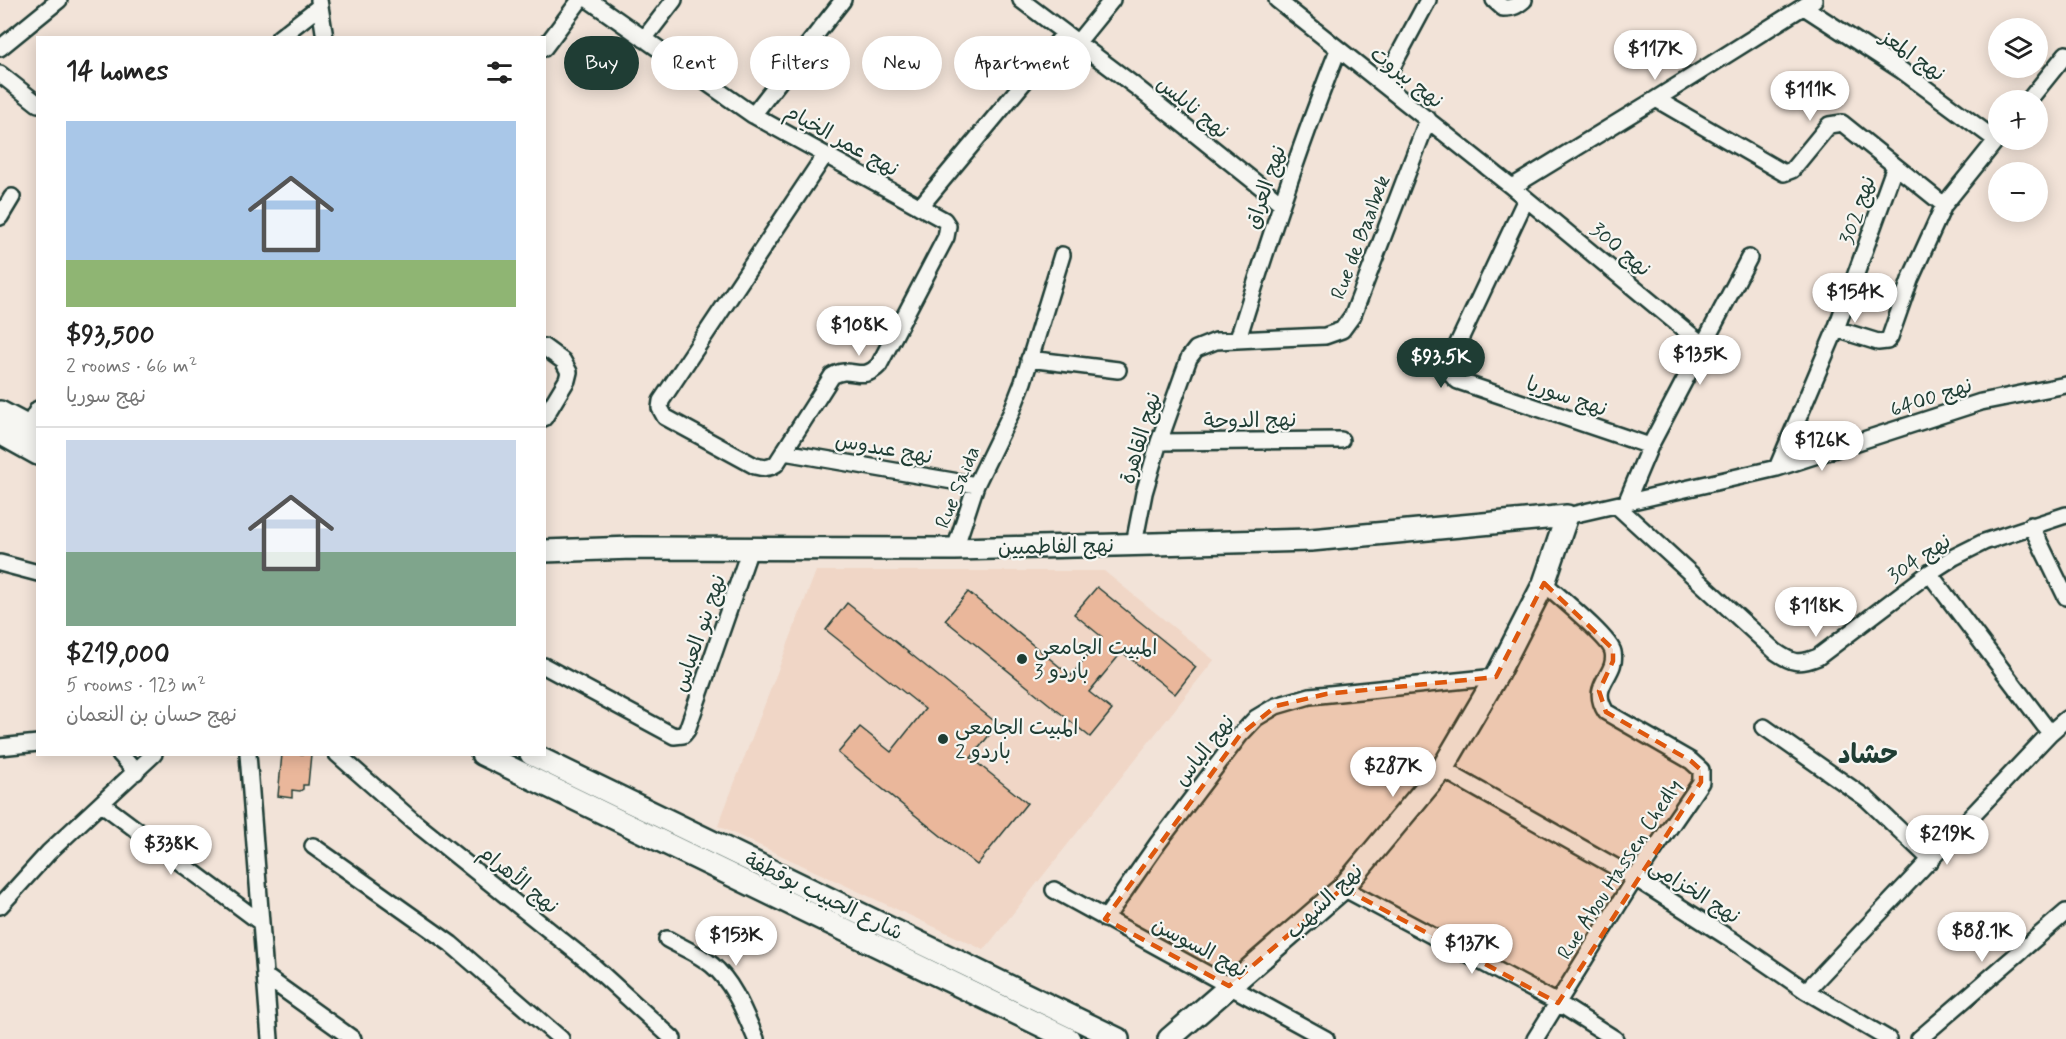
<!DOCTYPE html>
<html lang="en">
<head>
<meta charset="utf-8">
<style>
	:root { --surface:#fff; --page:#f2f2f2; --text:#222; --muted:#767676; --line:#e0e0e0; --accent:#1f3d34 }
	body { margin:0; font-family:Mynerve,"Playpen Sans Arabic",sans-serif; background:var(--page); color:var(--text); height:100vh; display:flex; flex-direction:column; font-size:22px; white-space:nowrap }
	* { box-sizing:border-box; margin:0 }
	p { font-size:20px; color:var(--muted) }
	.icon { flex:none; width:33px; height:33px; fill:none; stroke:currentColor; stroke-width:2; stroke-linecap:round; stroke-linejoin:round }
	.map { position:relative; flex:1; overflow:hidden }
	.drawer { position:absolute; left:36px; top:36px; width:510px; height:720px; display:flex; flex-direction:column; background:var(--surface); border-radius:0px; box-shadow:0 3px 15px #0003 }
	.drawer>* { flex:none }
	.top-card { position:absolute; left:564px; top:36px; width:570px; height:54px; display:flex; gap:12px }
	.controls { position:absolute; left:1988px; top:18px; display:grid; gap:12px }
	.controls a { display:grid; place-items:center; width:60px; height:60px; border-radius:50%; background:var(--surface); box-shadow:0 3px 15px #0003; font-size:30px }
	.price { position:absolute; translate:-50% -51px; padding:0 14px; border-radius:21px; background:#fff; color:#222; font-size:20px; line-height:39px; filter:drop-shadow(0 2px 3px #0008) }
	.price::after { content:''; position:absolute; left:50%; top:36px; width:18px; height:14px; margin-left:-9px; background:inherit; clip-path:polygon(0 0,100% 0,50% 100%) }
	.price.on { background:var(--accent); color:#fff }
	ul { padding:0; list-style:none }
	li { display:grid; align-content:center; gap:12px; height:318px; padding:0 30px }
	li+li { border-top:2px solid var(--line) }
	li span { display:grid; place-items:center; height:186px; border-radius:0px; color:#555 }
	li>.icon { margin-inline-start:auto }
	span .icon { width:108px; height:108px; fill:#fffc; stroke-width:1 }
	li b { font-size:26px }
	h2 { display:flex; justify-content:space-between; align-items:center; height:72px; padding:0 30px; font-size:26px }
	.tag { padding:0 21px; border-radius:27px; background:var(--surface); box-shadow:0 3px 15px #0003; font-size:21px; line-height:54px }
	.tag.on { background:var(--accent); color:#fff }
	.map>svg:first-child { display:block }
	.built { fill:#f0d6c6 }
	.building { fill:#eab79b; stroke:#1f3d34; stroke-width:1.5 }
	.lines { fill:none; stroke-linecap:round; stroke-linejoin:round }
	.street-casing { stroke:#1f3d34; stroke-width:20 }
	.secondary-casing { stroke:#1f3d34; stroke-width:26 }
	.street { stroke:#f6f6f2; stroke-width:15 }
	.secondary { stroke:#f6f6f2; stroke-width:21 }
	.marked { fill:#de580e; fill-opacity:0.2; stroke:#de580e; stroke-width:4.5; stroke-dasharray:12 8; stroke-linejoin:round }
	.poi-dot { fill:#1f3d34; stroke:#f6f6f2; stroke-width:2 }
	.labels { text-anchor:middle; stroke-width:4.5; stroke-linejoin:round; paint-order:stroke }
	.street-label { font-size:21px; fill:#1f3d34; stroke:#f6f6f2 }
	.poi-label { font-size:21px; fill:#1f3d34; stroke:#f6f6f2; text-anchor:start }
	.district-label { font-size:27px; font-weight:bold; fill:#1f3d34; stroke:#f6f6f2 }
</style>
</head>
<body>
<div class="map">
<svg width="2066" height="1039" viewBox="0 0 2066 1039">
	<rect width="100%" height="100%" fill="#f2e3d8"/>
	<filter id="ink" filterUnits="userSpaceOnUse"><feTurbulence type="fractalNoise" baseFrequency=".0167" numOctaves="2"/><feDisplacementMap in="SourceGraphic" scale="12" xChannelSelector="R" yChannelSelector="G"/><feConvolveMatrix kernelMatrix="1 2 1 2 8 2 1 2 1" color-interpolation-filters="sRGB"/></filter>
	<g filter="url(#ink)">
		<!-- built -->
		<path class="built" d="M 816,571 L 1104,571 L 1214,660 L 984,950 L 718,826 Z"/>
		<!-- building -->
		<path class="building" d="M 1097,587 L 1196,667 L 1175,694 L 1122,652 L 1089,692 L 1112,710 L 1090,737 L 945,620 L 968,592 L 1071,676 L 1102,637 L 1074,614 Z
			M 847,603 L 998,724 L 971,758 L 1027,803 L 977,865 L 838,753 L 860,727 L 891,752 L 925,709 L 826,630 Z
			M 282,754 L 311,754 L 308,785 L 303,785 L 303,789 L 300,791 L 292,790 L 292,798 L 278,796 Z"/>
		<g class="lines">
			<defs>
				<path id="street" d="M 319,0 L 325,38
					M 589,0 L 753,115 L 944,220 L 948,226 L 946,237 L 879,365 C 861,384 851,364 832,376 L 776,464 C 768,469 763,468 755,466 L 665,417 L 660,408 L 661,401 L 825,155
					M 1021,0 L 1135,86 L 1281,203
					M 1277,0 L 1512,187 L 1703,345
					M 1494,0 L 1503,8 C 1513,8 1517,6 1524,0
					M 1804,7 L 1901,70 L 1996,140
					M 279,38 L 320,6
					M 644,39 L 674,0
					M 1077,43 L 1112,0
					M 0,48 L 59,0
					M 544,48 L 580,0
					M 0,74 L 38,104
					M 1383,84 L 1428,0
					M 1656,99 L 1784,173 L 1792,170 L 1829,125 L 1842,123 L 1944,205
					M 2029,100 L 2066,54
					M 753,115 L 843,0
					M 1512,187 L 1656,99 L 1814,0
					M 1526,199 L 1453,354 C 1450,365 1447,374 1458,381 L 1650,446
					M 920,207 L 1064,34
					M 0,217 L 12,197
					M 1836,329 L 1878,342 L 1887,341 L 1890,337 L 1910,280 L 1944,205 L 1998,138
					M 1238,339 C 1268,242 1300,145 1338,50
					M 544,347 L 563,361 L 569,372 L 567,380 L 544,418
					M 1029,359 L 1118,370
					M 28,426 L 38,409
					M 1159,442 L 1341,440
					M 784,452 L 976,485
					M 1777,468 L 1836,329 L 1895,166
					M 1626,503 L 1650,446 L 1749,258
					M 1617,506 L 1776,652 C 1792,663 1799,665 1818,657 L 1929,573 L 1954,557 L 1984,542 L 2066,515
					M 1567,516 L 1777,468 L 1981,402 L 2066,385
					M 2031,525 L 2066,597
					M 1134,544 L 1144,493 L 1159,442 L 1189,358 L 1196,349 L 1216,341 L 1325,336 L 1342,330 L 1353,315 L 1428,119
					M 955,549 L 976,485 L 1011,413 L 1023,382 L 1062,255
					M 0,563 L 38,573
					M 1929,573 L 2050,733
					M 544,666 L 674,736 L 683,735 L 687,730 L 750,549
					M 1764,727 L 1867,799 L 1931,860
					M 0,747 L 38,743
					M 120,754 L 136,772
					M 248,754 L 270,1039
					M 337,754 L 413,821 L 590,963 L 673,1039
					M 1442,769 L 1635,878 L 1732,940 L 1806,991 L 1888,1039
					M 102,804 L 260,922
					M 313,846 L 451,944 L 561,1039
					M 1343,888 L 1558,1003 L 1615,1039
					M 1054,890 L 1326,1039
					M 0,906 L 49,852 L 154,754
					M 1105,919 L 1158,843 L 1240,735 L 1256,718 L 1276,706 L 1310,696 L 1496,677
					M 667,939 C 681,947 699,954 712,965 C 734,983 745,1014 756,1039
					M 265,976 L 353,1039
					M 1806,991 L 2050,733 L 2066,719
					M 1535,1039 L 1635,878 L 1701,782 L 1701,770 L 1691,761 L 1606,712 C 1588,684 1618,676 1613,652 C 1610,638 1557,595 1544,583
					M 1919,1039 L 2066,912"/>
				<path id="secondary" d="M 0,412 L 38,432
					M 0,433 L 38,454
					M 544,551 L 633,548 L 955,549 L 1311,540 L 1567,516 L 1544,583 L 1496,677 L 1442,769 L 1343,888 L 1169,1039
					M 482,754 L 1069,1039
					M 531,754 L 1118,1039"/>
			</defs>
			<!-- street casing -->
			<use href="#street" class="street-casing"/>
			<!-- secondary casing -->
			<use href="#secondary" class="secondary-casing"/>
			<!-- street -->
			<use href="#street" class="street"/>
			<!-- secondary -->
			<use href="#secondary" class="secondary"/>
		</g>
	</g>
	<!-- marked area -->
	<path class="marked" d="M 1544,583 L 1613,649 L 1613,661 L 1599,691 L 1606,712 L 1691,761 L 1701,770 L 1701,782 L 1558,1003 L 1343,888 L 1229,986 L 1105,919 L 1240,735 L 1276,706 L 1326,694 L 1496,677 Z"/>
	<!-- markers -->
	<g class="poi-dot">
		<circle cx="1022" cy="659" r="6"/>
		<circle cx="943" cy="739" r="6"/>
	</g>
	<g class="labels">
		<!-- street labels -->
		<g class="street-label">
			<text transform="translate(1913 55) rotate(35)" y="7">نهج المعز</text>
			<text transform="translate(1407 77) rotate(38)" y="7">نهج بيروت</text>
			<text transform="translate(1193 107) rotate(39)" y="7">نهج نابلس</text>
			<text transform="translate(842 140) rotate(29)" y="7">نهج عمر الخيام</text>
			<text transform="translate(1265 187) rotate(-71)" y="7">نهج العراق</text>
			<text transform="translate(1857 210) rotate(-71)" y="7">نهج 302</text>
			<text transform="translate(1360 237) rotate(-69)" y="7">Rue de Baalbek</text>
			<text transform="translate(1621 249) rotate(40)" y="7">نهج 300</text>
			<text transform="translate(1567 396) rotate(19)" y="7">نهج سوريا</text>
			<text transform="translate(1931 397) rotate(-18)" y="7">نهج 6400</text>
			<text transform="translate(1250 420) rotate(-1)" y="7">نهج الدوحة</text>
			<text transform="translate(1140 438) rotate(-73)" y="7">نهج القاهرة</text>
			<text transform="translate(884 448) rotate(10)" y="7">نهج عبدوس</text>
			<text transform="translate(957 487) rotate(-68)" y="7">Rue Saida</text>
			<text transform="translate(1056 546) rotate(-1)" y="7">نهج الفاطميين</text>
			<text transform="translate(1919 558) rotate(-34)" y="7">نهج 304</text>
			<text transform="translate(699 633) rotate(-71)" y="7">نهج بنو العباس</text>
			<text transform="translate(1204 750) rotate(-52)" y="7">نهج الياس</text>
			<text transform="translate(1619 869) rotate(-57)" y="7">Rue Abou Hassen Chedly</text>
			<text transform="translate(519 879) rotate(39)" y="7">نهج الأهرام</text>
			<text transform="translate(1695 891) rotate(32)" y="7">نهج الخزامى</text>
			<text transform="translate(824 896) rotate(26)" y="7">شارع الحبيب بوقطفة</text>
			<text transform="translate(1324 901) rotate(-44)" y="7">نهج الشهب</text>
			<text transform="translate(1200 947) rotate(28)" y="7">نهج السوسن</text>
		</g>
		<!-- poi labels -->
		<g class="poi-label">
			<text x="1034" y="654">المبيت الجامعي<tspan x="1034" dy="24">باردو 3</tspan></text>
			<text x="955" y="734">المبيت الجامعي<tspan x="955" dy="24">باردو 2</tspan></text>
		</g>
		<!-- district labels -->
		<g class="district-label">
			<text x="1868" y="763">حشاد</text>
		</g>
	</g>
</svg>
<div class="controls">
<a><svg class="icon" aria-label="layers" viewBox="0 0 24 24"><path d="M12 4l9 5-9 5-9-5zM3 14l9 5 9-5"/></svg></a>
<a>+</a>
<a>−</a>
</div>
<b class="price" style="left:1655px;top:81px">$117K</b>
<b class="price" style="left:1810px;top:122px">$111K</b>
<b class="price" style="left:1855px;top:324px">$154K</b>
<b class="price" style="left:859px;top:357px">$108K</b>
<b class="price" style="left:1700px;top:386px">$135K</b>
<b class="price on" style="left:1441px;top:389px">$93.5K</b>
<b class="price" style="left:1822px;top:472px">$126K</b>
<b class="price" style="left:1816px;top:638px">$118K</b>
<b class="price" style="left:1393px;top:798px">$287K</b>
<b class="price" style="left:1947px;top:866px">$219K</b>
<b class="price" style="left:171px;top:876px">$338K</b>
<b class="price" style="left:1982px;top:963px">$88.1K</b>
<b class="price" style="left:736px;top:967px">$153K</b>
<b class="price" style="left:1472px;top:975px">$137K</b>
<div class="top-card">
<a class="tag on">Buy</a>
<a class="tag">Rent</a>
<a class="tag">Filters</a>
<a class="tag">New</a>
<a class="tag">Apartment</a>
</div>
<section class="drawer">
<h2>14 homes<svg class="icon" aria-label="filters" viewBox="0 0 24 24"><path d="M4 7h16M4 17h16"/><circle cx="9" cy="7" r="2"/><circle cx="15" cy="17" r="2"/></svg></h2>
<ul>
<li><span style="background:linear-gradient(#a9c7e8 75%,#8fb573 0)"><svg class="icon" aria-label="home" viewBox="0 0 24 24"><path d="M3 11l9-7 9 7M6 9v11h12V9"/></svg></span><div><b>$93,500</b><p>2 rooms · 66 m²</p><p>نهج سوريا</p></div></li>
<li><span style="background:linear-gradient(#c9d6e8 60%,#7fa58c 0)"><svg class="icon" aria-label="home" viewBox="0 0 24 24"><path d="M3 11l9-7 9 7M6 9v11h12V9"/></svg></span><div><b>$219,000</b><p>5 rooms · 123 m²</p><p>نهج حسان بن النعمان</p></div></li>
</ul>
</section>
</div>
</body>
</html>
